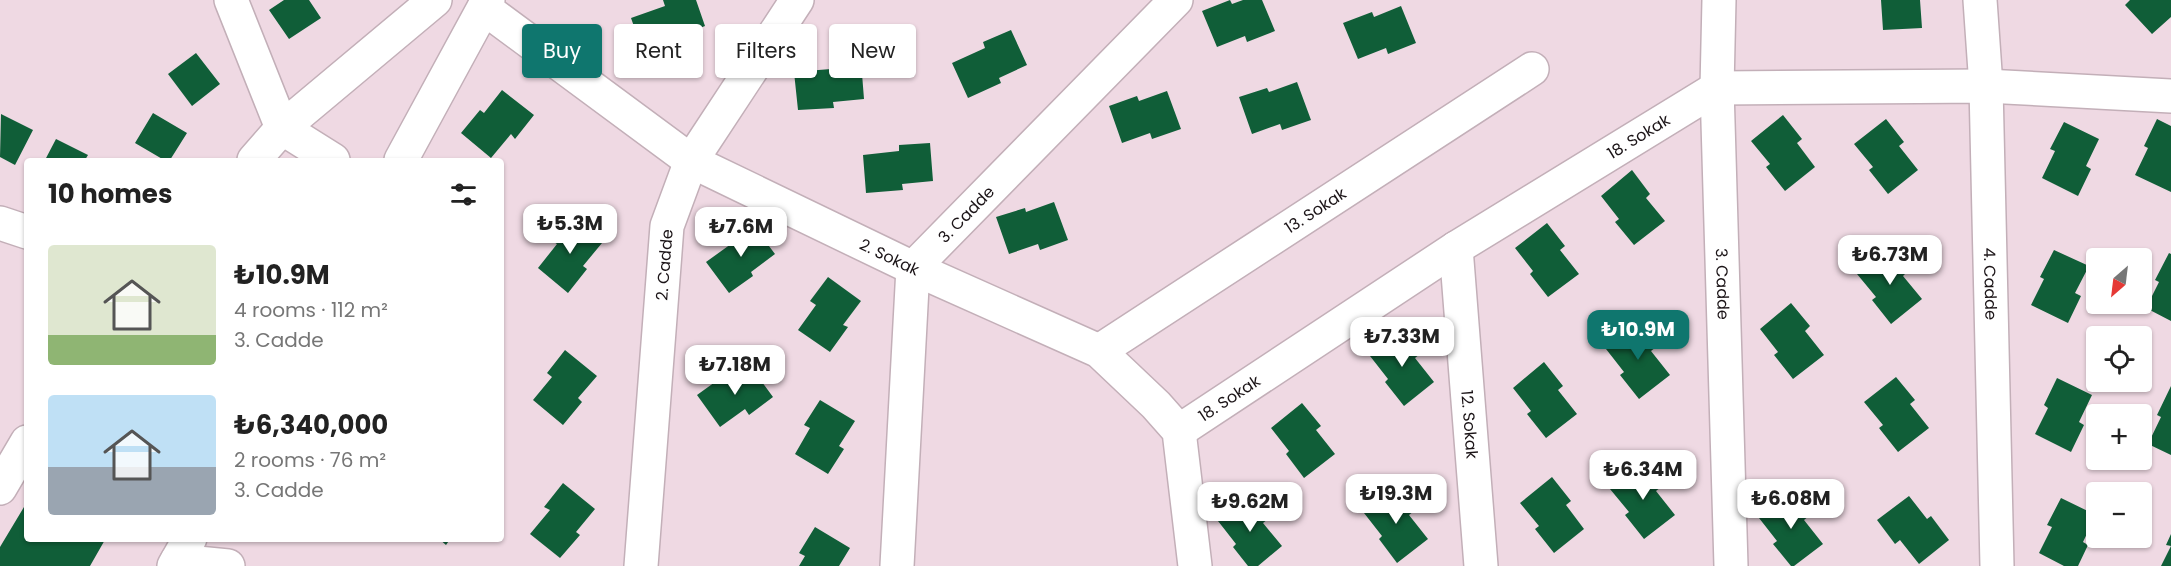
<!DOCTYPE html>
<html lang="en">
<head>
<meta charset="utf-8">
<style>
	:root { --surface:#fff; --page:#f2f2f2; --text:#222; --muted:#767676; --accent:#0f766e }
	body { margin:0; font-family:Poppins,sans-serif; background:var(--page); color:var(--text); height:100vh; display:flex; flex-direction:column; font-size:22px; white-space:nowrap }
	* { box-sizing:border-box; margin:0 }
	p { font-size:20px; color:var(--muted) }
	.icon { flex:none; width:33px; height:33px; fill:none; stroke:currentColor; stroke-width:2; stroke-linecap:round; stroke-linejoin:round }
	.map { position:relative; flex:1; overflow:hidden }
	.side { position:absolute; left:24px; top:158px; width:480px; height:384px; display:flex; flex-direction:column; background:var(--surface); border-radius:6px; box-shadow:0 2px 4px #0004 }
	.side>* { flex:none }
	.top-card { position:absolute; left:522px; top:24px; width:570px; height:54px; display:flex; gap:12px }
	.needle { width:39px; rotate:208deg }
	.controls { position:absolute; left:2086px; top:248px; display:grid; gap:12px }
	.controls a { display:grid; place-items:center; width:66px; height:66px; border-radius:6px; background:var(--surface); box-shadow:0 2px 4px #0004; font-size:30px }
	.price { position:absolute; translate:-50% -51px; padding:0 14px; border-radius:12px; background:#fff; color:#222; font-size:20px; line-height:39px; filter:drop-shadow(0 2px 3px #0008) }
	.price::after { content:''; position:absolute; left:50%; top:36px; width:18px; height:14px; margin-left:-9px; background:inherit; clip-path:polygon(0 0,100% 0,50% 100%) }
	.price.on { background:var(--accent); color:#fff }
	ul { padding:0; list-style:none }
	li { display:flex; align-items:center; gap:18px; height:150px; padding:0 24px }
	li span { display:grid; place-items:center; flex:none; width:168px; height:120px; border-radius:6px; color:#555 }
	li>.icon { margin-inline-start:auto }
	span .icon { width:72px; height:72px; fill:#fffc; stroke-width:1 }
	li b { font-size:26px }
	h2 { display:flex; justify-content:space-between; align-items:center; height:72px; padding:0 24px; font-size:26px }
	.tag { padding:0 21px; border-radius:6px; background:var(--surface); box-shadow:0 2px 4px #0004; font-size:21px; line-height:54px }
	.tag.on { background:var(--accent); color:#fff }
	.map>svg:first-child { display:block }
	.building { fill:#105e38 }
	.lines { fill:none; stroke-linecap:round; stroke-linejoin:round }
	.street-casing { stroke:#c3afb8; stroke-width:36 }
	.primary-casing { stroke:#c3afb8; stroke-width:36 }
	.street { stroke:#fff; stroke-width:33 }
	.primary { stroke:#fff; stroke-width:33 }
	.labels { text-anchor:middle; stroke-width:6; stroke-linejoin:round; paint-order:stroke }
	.street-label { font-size:16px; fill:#1b1417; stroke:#efd9e3 }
</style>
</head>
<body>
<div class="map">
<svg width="2171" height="566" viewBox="0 0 2171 566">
	<rect width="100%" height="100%" fill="#efd9e3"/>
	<!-- building -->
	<path class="building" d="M 284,0 L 309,0 L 321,18 L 289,39 L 269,10 Z
		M 663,0 L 696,0 L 705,26 L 677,37 L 678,42 L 644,55 L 631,18 L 665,6 Z
		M 1230,0 L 1232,4 L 1243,0 L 1262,0 L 1275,31 L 1247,42 L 1245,36 L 1217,47 L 1202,11 Z
		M 1881,0 L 1920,0 L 1922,28 L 1883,30 Z
		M 2130,0 L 2171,0 L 2171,17 L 2152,34 L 2125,5 Z
		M 1401,6 L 1416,43 L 1388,54 L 1386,48 L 1358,59 L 1343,23 L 1372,12 L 1374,17 Z
		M 1011,30 L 1027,65 L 999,78 L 1001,83 L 968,98 L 952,63 L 985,48 L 983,42 Z
		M 196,53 L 220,84 L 192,106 L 168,74 Z
		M 861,61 L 864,99 L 833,102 L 834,108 L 798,110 L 794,72 L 831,69 L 830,63 Z
		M 1297,82 L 1311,120 L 1282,130 L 1280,124 L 1252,134 L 1239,97 L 1267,88 L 1269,92 Z
		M 502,90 L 534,115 L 515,139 L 511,134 L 491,158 L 461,133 L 480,110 L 484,113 Z
		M 1167,91 L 1181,129 L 1152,139 L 1150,133 L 1122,143 L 1109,106 L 1137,96 L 1139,101 Z
		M 153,113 L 187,133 L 170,160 L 164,160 L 135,143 Z
		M 1,114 L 33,130 L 15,165 L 0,157 Z
		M 1783,115 L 1802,139 L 1797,143 L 1815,167 L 1785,191 L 1766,167 L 1770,164 L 1751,141 Z
		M 1886,119 L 1904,142 L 1899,146 L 1918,170 L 1888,194 L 1869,170 L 1873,167 L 1854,144 Z
		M 2157,119 L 2171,126 L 2171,192 L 2135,175 L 2148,148 L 2144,146 Z
		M 2064,122 L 2099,139 L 2086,166 L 2091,169 L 2078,196 L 2042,178 L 2055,151 L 2050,149 Z
		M 56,139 L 88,155 L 85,160 L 45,160 Z
		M 930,143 L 933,181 L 902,184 L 903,190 L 866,193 L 863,155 L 899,151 L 899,145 Z
		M 1632,170 L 1650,194 L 1646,198 L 1665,221 L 1634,245 L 1615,222 L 1619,219 L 1601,196 Z
		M 1054,202 L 1068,240 L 1040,250 L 1038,244 L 1009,254 L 996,217 L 1025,208 L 1026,212 Z
		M 571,218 L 602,243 L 583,266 L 587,269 L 568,293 L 538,268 L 557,244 L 552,241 Z
		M 751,222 L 775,254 L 751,272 L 753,276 L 729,293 L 706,262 L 731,244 L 727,239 Z
		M 1547,223 L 1565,246 L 1560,250 L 1579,274 L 1548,297 L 1530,274 L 1533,271 L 1515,248 Z
		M 1889,249 L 1907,272 L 1903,276 L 1922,299 L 1891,324 L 1872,300 L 1876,297 L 1857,274 Z
		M 2054,250 L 2089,266 L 2075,293 L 2081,296 L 2068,323 L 2031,305 L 2044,279 L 2040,277 Z
		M 2169,253 L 2171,254 L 2171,321 L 2146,308 L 2159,282 L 2155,280 Z
		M 828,277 L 861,301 L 843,325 L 848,327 L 830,352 L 798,330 L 816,305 L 810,301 Z
		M 1791,303 L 1810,326 L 1805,331 L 1824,355 L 1793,379 L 1774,355 L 1778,352 L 1760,329 Z
		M 1637,323 L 1656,347 L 1651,351 L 1670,375 L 1639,399 L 1620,375 L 1624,372 L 1606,349 Z
		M 1402,331 L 1420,354 L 1415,358 L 1434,382 L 1404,406 L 1385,382 L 1388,379 L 1370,356 Z
		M 565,350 L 597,376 L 578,398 L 582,402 L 563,425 L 533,400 L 552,377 L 547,373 Z
		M 1544,362 L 1563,386 L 1558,390 L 1577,414 L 1546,438 L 1527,414 L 1531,411 L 1513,388 Z
		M 749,364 L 773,397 L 749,415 L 745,409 L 720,427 L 697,395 L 722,377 L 725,381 Z
		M 1896,377 L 1915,400 L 1910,404 L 1929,428 L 1898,452 L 1879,428 L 1883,425 L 1864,402 Z
		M 2057,378 L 2092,395 L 2079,422 L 2084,425 L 2071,452 L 2035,434 L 2048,408 L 2044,405 Z
		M 2171,386 L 2171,455 L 2148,444 L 2161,417 L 2157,415 Z
		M 820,400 L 855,421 L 839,446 L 844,449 L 828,474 L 795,454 L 810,428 L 804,425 Z
		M 1302,403 L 1321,426 L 1316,430 L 1335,454 L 1304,478 L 1286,454 L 1289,451 L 1271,428 Z
		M 1642,464 L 1661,487 L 1656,491 L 1675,515 L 1644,539 L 1625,515 L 1629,512 L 1610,489 Z
		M 1552,477 L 1571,501 L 1566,505 L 1584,529 L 1554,553 L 1535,529 L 1539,526 L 1520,503 Z
		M 563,483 L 595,509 L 576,532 L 580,535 L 560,558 L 530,534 L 550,510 L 544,507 Z
		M 1395,488 L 1414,511 L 1409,515 L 1428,539 L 1397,563 L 1379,539 L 1382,536 L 1364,513 Z
		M 1790,493 L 1809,516 L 1804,520 L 1823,544 L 1794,566 L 1791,566 L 1773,544 L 1777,541 L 1759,518 Z
		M 1250,496 L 1268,519 L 1263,523 L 1282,546 L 1258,566 L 1248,566 L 1233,547 L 1236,544 L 1218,521 Z
		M 1909,496 L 1927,519 L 1931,516 L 1949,540 L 1919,564 L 1900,540 L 1895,544 L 1877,520 Z
		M 2061,498 L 2096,515 L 2083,542 L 2088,545 L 2078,566 L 2064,566 L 2039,553 L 2052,527 L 2047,525 Z
		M 27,502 L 27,538 L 106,538 L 90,566 L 0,566 L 0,547 Z
		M 815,527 L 850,548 L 839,566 L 799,566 L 805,556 L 799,553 Z
		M 2171,534 L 2171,566 L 2161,566 L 2171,546 L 2166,545 Z
		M 438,538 L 451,538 L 446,545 Z"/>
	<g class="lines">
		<defs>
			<g id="street">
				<path d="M 231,0 L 282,128 L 333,160"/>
				<path id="s1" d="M 1719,0 L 1717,88 L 1731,566"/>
				<path id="s2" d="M 1980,0 L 1986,86 L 1997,566"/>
				<path id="s3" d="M 484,8 L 691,161 L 913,268 L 1099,351 L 1156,405 L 1179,431 L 1195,566"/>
				<path d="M 254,160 L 282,128 L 435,0"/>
				<path d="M 0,223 L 27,232"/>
				<path id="s4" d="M 1456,248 L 1481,566"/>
				<path id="s5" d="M 1099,351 L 1532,69"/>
				<path id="s6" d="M 1179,431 L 1456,248 L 1717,88 L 1986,86 L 2171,96"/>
				<path d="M 0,488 L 27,442"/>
				<path d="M 177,561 L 228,566"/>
				<path id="s7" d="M 641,566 L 667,226 L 691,161 L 797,0"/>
				<path id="s8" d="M 897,566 L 913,268 L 1176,0"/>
			</g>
			<path id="primary" d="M 401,160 L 488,0
				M 174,566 L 190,538"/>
		</defs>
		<!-- street casing -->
		<use href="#street" class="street-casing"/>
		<!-- primary casing -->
		<use href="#primary" class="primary-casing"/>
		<!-- street -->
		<use href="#street" class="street"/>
		<!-- primary -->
		<use href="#primary" class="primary"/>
	</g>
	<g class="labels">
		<!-- street labels -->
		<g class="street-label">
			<text dy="6" stroke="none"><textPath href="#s6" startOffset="546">18. Sokak</textPath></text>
			<text dy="6" stroke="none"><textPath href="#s5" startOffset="258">13. Sokak</textPath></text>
			<text dy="6" stroke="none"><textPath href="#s8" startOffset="374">3. Cadde</textPath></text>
			<text dy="6" stroke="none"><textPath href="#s3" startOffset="478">2. Sokak</textPath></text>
			<text dy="6" stroke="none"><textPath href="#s7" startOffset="302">2. Cadde</textPath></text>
			<text dy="6" stroke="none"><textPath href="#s1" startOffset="284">3. Cadde</textPath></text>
			<text dy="6" stroke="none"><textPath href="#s2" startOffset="284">4. Cadde</textPath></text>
			<text dy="6" stroke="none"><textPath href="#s6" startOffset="60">18. Sokak</textPath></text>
			<text dy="6" stroke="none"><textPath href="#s4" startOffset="177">12. Sokak</textPath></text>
		</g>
	</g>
</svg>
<div class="controls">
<a><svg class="needle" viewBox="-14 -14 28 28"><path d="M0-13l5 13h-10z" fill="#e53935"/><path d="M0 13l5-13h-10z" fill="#767676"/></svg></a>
<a><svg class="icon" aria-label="locate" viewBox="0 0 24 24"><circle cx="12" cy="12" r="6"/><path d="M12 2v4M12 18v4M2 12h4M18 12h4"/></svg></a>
<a>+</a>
<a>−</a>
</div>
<b class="price" style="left:570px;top:255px">₺5.3M</b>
<b class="price" style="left:741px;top:258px">₺7.6M</b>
<b class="price" style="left:1890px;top:286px">₺6.73M</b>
<b class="price on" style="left:1638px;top:361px">₺10.9M</b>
<b class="price" style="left:1402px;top:368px">₺7.33M</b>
<b class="price" style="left:735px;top:396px">₺7.18M</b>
<b class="price" style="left:1643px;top:501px">₺6.34M</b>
<b class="price" style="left:1396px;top:525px">₺19.3M</b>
<b class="price" style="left:1791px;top:530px">₺6.08M</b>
<b class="price" style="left:1250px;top:533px">₺9.62M</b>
<div class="top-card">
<a class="tag on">Buy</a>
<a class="tag">Rent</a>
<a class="tag">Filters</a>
<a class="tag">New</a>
</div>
<section class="side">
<h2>10 homes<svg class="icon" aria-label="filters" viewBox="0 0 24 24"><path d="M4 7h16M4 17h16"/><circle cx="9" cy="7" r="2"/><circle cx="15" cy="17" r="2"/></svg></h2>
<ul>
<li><span style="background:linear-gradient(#dfe7d0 75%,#8fb573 0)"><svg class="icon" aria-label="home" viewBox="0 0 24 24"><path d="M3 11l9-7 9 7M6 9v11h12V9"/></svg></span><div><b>₺10.9M</b><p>4 rooms · 112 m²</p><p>3. Cadde</p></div></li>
<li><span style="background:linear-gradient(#bfe0f5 60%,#9aa5b1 0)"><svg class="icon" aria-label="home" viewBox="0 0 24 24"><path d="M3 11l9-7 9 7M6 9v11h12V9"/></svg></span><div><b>₺6,340,000</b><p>2 rooms · 76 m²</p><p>3. Cadde</p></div></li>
</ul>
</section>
</div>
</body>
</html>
